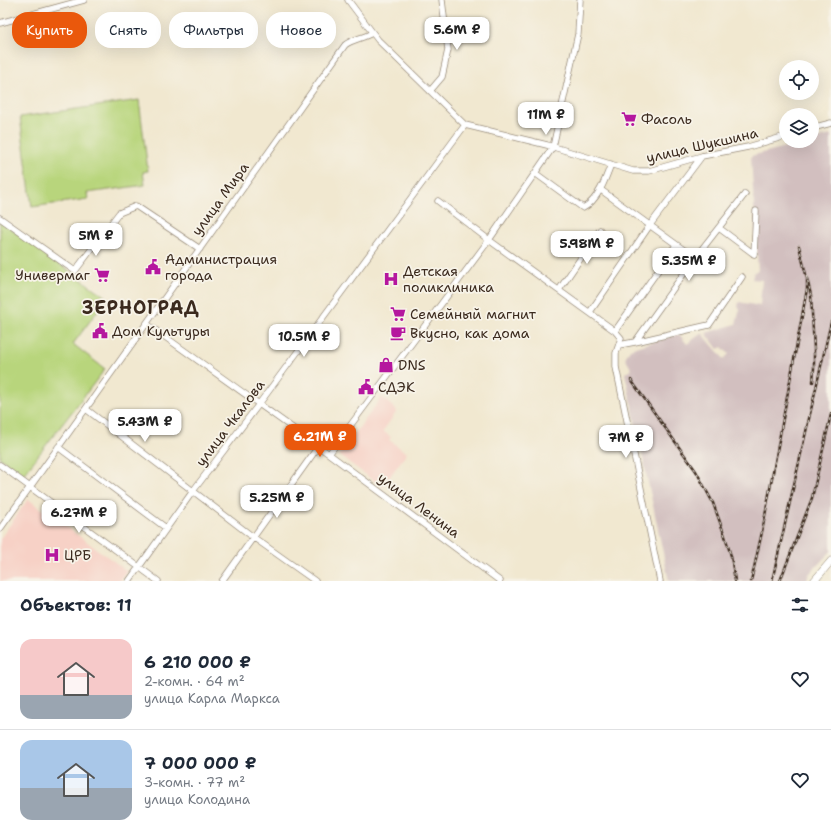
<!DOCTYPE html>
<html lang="ru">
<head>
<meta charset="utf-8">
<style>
	:root { --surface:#fff; --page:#f6f6f7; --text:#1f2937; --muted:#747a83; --line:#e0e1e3; --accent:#ea580c }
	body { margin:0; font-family:"Shantell Sans",sans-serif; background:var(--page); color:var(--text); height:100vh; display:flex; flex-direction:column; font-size:15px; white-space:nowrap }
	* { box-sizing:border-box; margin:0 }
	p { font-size:13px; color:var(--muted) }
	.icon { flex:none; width:22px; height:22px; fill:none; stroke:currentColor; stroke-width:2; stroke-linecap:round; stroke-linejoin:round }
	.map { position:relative; height:581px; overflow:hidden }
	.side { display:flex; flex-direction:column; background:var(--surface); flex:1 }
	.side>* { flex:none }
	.top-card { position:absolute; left:12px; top:12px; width:400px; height:36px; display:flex; gap:8px }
	.buttons { position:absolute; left:779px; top:60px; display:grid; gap:8px }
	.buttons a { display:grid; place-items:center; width:40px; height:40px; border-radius:50%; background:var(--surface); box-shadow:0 4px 16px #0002; font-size:20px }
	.price { position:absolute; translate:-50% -34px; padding:0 9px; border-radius:8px; background:#fff; color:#222; font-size:13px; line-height:26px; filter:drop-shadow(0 1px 2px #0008) }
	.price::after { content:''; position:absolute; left:50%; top:24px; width:12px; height:9px; margin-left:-6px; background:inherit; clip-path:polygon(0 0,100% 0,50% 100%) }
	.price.selected { background:var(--accent); color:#fff }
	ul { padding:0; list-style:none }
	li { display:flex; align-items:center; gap:12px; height:100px; padding:0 20px }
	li+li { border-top:1px solid var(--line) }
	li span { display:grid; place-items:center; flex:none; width:112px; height:80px; border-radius:12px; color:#555 }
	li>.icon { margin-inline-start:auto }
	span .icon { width:48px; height:48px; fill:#fffc; stroke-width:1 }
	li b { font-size:17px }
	h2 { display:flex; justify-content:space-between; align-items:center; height:48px; padding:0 20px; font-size:17px }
	.pill { padding:0 14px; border-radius:16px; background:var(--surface); box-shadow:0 4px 16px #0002; font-size:14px; line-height:36px }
	.pill.selected { background:var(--accent); color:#fff }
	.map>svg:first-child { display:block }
	.built { fill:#f7d1c6 }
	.industrial { fill:#d2bfbf }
	.green { fill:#b8d57b; stroke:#7a804c }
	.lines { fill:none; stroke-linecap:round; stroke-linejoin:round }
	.minor-casing { stroke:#968977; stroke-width:7 }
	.major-casing { stroke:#968977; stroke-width:8 }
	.minor { stroke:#fff; stroke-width:5.5 }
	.major { stroke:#fff; stroke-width:7 }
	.rail-casing { stroke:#3b2a1e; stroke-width:2.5 }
	.rail { stroke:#f7f3e8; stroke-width:1; stroke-dasharray:3; stroke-linecap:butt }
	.labels { text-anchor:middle; stroke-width:3.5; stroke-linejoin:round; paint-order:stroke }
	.poi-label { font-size:14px; fill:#3b2a1e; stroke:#f7f3e8; text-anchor:start }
	.street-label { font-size:14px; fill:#3b2a1e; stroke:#f7f3e8 }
	.district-label { font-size:18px; font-weight:bold; letter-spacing:1px; fill:#3b2a1e; stroke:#f7f3e8 }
</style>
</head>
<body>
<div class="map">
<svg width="831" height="581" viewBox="0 0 831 581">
	<rect width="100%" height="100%" fill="#f7f3e8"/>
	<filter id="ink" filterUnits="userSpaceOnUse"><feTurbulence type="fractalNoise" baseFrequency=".025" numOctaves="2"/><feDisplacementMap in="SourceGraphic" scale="8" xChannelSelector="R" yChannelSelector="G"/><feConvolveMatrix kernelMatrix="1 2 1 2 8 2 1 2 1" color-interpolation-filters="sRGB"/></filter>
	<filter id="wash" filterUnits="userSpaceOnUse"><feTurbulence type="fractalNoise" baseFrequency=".012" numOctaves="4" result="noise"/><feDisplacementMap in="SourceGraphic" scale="16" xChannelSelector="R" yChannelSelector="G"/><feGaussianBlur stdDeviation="0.9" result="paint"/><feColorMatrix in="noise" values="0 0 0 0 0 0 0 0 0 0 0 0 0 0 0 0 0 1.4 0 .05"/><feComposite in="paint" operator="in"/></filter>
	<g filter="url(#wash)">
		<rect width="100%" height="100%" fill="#f1e8d0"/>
		<!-- built -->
		<path class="built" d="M 382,397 L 397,411 L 383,431 L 391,437 L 389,440 L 407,453 L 382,487 L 339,455 Z
			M 28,499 L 127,571 L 120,581 L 0,581 L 0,539 Z"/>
		<!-- industrial -->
		<path class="industrial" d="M 831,135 L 831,551 L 809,574 L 806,581 L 669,581 L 625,373 L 632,370 L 625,358 L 630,349 L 679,334 L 687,344 L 702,333 L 724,359 L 729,354 L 722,347 L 718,349 L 706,333 L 736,324 L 740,309 L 738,307 L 739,302 L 760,306 L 762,280 L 752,279 L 754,272 L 758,271 L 751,156 Z"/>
		<!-- green -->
		<path class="green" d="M 139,100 L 148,171 L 143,172 L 145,185 L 87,193 L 88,199 L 32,207 L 20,117 Z
			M 0,221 L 107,298 L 73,344 L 105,369 L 23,475 L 0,458 Z"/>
	</g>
	<g filter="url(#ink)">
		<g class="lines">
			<defs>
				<path id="minor" d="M 348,0 L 378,40 L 465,125 L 547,145 L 633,171 L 649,171 L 702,156 L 748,147 L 786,136
					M 0,23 L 84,0
					M 430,91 L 442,77 L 448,50 L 442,0
					M 812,128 L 831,123
					M 535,173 L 583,208 C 598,201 606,178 611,164
					M 601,190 L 695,258
					M 438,201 L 489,240 L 615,331 L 621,338 L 616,353 L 616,367 L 660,581
					M 0,218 L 75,271 L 119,213 L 136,206 L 200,249
					M 719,228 L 754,254
					M 754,254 L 756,211
					M 559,290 L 600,230
					M 590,312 L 650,225 L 702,156
					M 147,324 L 329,454 L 500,581
					M 615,331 L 676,245
					M 635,342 L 709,325 L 742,277
					M 619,345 L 635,342 L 695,258 L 745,194
					M 86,409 L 253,537 L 315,581
					M 58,447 L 166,528
					M 329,454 L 489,240 L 553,147 L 578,34 L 580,0
					M 0,465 L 158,581
					M 0,529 L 345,45 C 352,39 364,38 372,33
					M 129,581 L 193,491 L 259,404 L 465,125
					M 222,581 L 318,447"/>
				<path id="major" d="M 814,581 L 831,561"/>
			</defs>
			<!-- minor casing -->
			<use href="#minor" class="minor-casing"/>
			<!-- major casing -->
			<use href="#major" class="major-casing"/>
			<!-- minor -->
			<use href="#minor" class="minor"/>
			<!-- major -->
			<use href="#major" class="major"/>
			<defs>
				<path id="rail" d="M 799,246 L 811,295 L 814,349 L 814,368 L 813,382
					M 631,380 L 696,471 L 713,503 L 725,536 L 731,556 L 735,581
					M 751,581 L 762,532 L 807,289 L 807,277
					M 772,581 L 831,322
					M 780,581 L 812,498 L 831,414"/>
			</defs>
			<!-- rail casing -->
			<use href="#rail" class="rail-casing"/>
			<!-- rail -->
			<use href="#rail" class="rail"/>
		</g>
	</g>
	<!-- icons -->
	<defs>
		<symbol id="supermarket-bare" viewBox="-9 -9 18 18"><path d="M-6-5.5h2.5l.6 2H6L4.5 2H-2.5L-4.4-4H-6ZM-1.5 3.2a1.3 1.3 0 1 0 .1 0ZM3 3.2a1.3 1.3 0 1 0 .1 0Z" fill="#b5179e" stroke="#f7f3e8" stroke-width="2.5" paint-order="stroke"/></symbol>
		<symbol id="civic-bare" viewBox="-9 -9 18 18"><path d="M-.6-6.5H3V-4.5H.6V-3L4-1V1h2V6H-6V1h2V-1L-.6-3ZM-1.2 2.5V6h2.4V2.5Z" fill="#b5179e" stroke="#f7f3e8" stroke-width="2.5" paint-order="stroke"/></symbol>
		<symbol id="hospital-bare" viewBox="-9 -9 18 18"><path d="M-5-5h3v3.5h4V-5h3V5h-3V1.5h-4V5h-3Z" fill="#b5179e" stroke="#f7f3e8" stroke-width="2.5" paint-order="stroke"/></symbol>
		<symbol id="cafe-bare" viewBox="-9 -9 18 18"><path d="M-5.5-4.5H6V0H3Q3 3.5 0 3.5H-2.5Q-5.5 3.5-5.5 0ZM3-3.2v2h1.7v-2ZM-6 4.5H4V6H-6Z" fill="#b5179e" stroke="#f7f3e8" stroke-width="2.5" paint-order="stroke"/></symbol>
		<symbol id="shop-bare" viewBox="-9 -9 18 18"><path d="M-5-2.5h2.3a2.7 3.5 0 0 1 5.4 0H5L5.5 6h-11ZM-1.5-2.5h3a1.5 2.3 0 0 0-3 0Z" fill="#b5179e" stroke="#f7f3e8" stroke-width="2.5" paint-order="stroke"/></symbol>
	</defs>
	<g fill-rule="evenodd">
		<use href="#supermarket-bare" x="618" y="108" width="22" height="22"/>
		<use href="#civic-bare" x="142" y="256" width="22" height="22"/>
		<use href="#supermarket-bare" x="91" y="264" width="22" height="22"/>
		<use href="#hospital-bare" x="380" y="268" width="22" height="22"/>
		<use href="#supermarket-bare" x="387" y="303" width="22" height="22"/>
		<use href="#civic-bare" x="89" y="320" width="22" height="22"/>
		<use href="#cafe-bare" x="387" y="322" width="22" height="22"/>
		<use href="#shop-bare" x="375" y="354" width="22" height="22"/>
		<use href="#civic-bare" x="355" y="376" width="22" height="22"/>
		<use href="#hospital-bare" x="41" y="544" width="22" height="22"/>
	</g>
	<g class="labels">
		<!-- poi labels -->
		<g class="poi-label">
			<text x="641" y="124">Фасоль</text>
			<text x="165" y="264">Администрация<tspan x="165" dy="16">города</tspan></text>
			<text x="403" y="276">Детская<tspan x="403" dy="16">поликлиника</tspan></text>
			<text x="90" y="280" text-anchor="end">Универмаг</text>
			<text x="410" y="319">Семейный магнит</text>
			<text x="112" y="336">Дом Культуры</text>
			<text x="410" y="338">Вкусно, как дома</text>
			<text x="398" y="370">DNS</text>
			<text x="378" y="392">СДЭК</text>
			<text x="64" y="560">ЦРБ</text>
		</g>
		<!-- street labels -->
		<g class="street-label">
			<text transform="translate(702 145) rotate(-13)" y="5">улица Шукшина</text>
			<text transform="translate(220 199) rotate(-54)" y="5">улица Мира</text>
			<text transform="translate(230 423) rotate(-53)" y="5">улица Чкалова</text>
			<text transform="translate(419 505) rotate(37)" y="5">улица Ленина</text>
		</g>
		<!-- district labels -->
		<g class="district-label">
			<text x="141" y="314">ЗЕРНОГРАД</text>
		</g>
	</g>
</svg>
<div class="buttons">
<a><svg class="icon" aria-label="locate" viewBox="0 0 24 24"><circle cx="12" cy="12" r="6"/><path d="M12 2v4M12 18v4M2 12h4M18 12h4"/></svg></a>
<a><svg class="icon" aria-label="layers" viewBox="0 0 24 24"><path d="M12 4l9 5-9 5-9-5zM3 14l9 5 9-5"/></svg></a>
</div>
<b class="price" style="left:457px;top:51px">5.6M ₽</b>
<b class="price" style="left:546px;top:136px">11M ₽</b>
<b class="price" style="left:96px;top:257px">5M ₽</b>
<b class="price" style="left:587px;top:265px">5.98M ₽</b>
<b class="price" style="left:689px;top:282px">5.35M ₽</b>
<b class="price" style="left:304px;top:358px">10.5M ₽</b>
<b class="price" style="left:145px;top:443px">5.43M ₽</b>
<b class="price selected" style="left:320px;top:458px">6.21M ₽</b>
<b class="price" style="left:626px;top:459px">7M ₽</b>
<b class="price" style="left:277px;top:519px">5.25M ₽</b>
<b class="price" style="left:79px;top:534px">6.27M ₽</b>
<div class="top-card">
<a class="pill selected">Купить</a>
<a class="pill">Снять</a>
<a class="pill">Фильтры</a>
<a class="pill">Новое</a>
</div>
</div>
<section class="side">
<h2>Объектов: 11<svg class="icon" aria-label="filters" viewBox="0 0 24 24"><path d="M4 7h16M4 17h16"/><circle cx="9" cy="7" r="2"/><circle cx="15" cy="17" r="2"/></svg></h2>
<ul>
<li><span style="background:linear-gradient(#f6c9c9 70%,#9aa5b1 0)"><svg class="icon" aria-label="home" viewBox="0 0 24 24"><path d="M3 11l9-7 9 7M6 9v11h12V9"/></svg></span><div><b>6 210 000 ₽</b><p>2-комн. · 64 m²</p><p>улица Карла Маркса</p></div><svg class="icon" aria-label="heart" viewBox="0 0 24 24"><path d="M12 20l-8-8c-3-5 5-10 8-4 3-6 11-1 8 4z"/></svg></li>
<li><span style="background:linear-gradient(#a9c7e8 60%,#9aa5b1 0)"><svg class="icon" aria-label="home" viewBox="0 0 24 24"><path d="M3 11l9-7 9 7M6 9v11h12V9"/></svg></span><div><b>7 000 000 ₽</b><p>3-комн. · 77 m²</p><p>улица Колодина</p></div><svg class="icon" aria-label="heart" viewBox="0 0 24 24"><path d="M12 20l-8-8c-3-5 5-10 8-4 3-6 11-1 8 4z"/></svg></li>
</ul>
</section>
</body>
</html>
